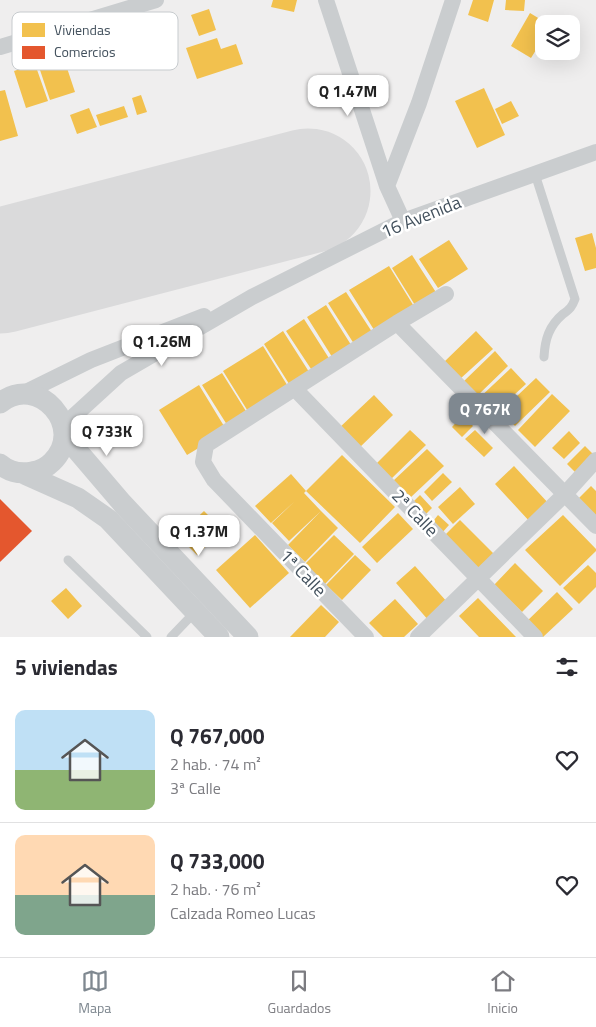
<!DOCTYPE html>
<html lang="es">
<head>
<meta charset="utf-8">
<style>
	:root { --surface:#fff; --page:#f7f7f7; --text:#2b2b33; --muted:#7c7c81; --line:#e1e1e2; --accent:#7f8890 }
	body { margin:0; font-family:"Titillium Web",sans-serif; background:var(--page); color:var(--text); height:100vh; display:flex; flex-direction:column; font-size:19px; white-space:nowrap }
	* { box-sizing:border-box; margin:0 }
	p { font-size:16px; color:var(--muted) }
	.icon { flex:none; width:28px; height:28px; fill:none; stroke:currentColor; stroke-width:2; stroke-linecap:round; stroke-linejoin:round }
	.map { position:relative; height:637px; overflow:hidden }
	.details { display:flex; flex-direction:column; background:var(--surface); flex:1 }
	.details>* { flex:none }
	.tools { position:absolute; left:535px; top:15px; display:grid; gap:10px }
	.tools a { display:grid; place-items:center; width:45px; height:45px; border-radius:10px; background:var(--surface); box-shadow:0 5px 20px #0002; font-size:25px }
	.price { position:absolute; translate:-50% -42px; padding:0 11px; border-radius:10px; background:#fff; color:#222; font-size:16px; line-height:32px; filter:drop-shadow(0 1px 2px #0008) }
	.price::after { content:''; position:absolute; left:50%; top:30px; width:15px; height:11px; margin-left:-8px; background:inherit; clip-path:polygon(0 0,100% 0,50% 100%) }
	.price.active { background:var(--accent); color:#fff }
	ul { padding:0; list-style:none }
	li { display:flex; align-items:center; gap:15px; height:125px; padding:0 15px }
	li+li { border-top:1px solid var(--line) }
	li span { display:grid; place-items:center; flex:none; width:140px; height:100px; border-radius:10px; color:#555 }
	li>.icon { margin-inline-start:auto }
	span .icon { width:60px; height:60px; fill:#fffc; stroke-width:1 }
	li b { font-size:21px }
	h2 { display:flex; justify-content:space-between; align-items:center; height:60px; padding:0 15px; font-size:21px }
	.menu { display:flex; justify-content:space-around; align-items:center; height:70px; border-top:1px solid var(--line); background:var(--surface); font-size:14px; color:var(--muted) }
	.menu a { display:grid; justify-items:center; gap:2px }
	.menu .active { color:var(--accent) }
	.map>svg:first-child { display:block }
	.homes { fill:#f2c14e }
	.shops { fill:#e4572e }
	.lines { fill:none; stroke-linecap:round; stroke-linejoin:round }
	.runway { stroke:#dadadb; stroke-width:125 }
	.service { stroke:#cacdcf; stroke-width:9 }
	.minor { stroke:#cacdcf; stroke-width:16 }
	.tertiary { stroke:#cacdcf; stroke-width:21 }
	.labels { text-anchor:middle; stroke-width:5; stroke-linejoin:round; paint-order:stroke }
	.street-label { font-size:18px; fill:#43515d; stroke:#fff }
	.key { fill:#fff; stroke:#c7cbce; stroke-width:1 }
	.key-label { font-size:14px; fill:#43515d }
</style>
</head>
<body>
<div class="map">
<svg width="596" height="637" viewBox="0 0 596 637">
	<rect width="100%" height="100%" fill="#efeeee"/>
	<!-- homes -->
	<path class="homes" d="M 273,0 L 297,0 L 294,12 L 271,7 Z
		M 473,0 L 494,0 L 488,22 L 468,15 Z
		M 506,0 L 525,0 L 524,11 L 505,10 Z
		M 209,9 L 216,30 L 199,36 L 191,15 Z
		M 530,13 L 548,24 L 544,24 L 544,37 L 531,58 L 511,46 Z
		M 217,38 L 221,49 L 236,44 L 243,64 L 197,79 L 186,48 Z
		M 63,56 L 75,92 L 50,100 L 38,64 Z
		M 35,64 L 48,101 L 26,108 L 14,71 Z
		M 484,88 L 505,135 L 477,148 L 455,101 Z
		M 5,90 L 18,136 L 0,141 L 0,91 Z
		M 141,95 L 147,112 L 137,115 L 132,98 Z
		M 511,101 L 519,116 L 502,124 L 495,109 Z
		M 124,106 L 128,117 L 100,126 L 96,115 Z
		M 89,108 L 97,127 L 77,134 L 70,115 Z
		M 592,233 L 596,248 L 596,268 L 585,271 L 575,238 Z
		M 449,240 L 468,269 L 438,288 L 419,259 Z
		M 412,255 L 439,297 L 418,310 L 392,268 Z
		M 389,266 L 415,308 L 376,333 L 349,290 Z
		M 346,292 L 374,335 L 356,347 L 328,303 Z
		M 326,305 L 353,348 L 334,360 L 307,317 Z
		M 304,319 L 332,363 L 315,375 L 286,331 Z
		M 283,331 L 311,375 L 291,387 L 264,344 Z
		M 476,331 L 493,349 L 460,379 L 444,362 Z
		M 263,346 L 289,388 L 249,413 L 223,371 Z
		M 495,351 L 508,366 L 476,397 L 462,383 Z
		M 511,368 L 526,384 L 492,415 L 477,400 Z
		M 222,373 L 249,416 L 229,428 L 202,385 Z
		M 536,378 L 550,392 L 515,426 L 501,411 Z
		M 199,385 L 227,431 L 187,455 L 159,410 Z
		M 552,394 L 570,411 L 535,447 L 518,430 Z
		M 374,395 L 393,415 L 357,450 L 338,429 Z
		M 463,415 L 473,426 L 462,437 L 452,427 Z
		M 410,430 L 426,445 L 390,480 L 375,465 Z
		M 475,430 L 493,448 L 484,457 L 465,439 Z
		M 569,431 L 580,443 L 564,459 L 552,448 Z
		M 585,446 L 595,456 L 577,474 L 567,464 Z
		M 427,449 L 444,466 L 410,498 L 393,481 Z
		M 342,455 L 395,507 L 360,543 L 306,491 Z
		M 514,466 L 550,505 L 531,523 L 495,484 Z
		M 443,473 L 452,482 L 432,501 L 424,492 Z
		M 291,474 L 306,491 L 304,493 L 321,511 L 289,541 L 272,523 L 295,501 L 271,523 L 255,506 Z
		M 591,486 L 596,491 L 596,524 L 575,502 Z
		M 460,487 L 475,504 L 453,524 L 438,507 Z
		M 420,495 L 432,508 L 424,516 L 412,503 Z
		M 204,511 L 223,530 L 197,555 L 178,536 Z
		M 321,511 L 338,528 L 305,562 L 288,545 Z
		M 398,513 L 413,529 L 377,563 L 362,547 Z
		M 438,515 L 449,525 L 441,534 L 430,525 Z
		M 563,515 L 596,549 L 596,551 L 560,586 L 525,550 Z
		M 460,520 L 496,556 L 478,574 L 442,538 Z
		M 255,535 L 289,573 L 250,608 L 216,570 Z
		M 334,535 L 354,554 L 325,584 L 305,564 Z
		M 355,555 L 371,570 L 342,600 L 326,585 Z
		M 515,563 L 543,591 L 522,612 L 494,585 Z
		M 588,565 L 596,573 L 596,587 L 579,604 L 563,588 Z
		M 415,566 L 448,603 L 429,621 L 396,583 Z
		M 66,588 L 82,606 L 68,619 L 51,601 Z
		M 557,592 L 573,609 L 543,637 L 539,637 L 525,623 Z
		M 478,598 L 516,637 L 479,637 L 459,616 Z
		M 395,599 L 418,624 L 404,637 L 383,637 L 369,623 Z
		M 321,605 L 339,622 L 325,637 L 290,637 Z"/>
	<!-- shops -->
	<path class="shops" d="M 0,499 L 32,531 L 0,562 Z"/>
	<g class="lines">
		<!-- runway -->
		<path class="runway" d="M 0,271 L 308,191"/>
		<!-- service -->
		<path class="service" d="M 535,174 L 575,299 C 572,307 570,309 563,314 C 549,326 545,339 544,357
			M 68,560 L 147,637
			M 171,637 L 195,612"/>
		<!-- minor -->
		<path class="minor" d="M 326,0 L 387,186 L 403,221
			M 0,47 L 156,0
			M 387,186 L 419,103 L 453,0
			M 397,323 L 596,526
			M 295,389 L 535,637
			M 22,394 L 91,360 L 204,316
			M 63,426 L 121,373 L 252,297 L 403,221 L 596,152
			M 366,637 L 214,480 L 203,462 L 206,445 L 397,323 L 446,294
			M 418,637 L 565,494 L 596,460"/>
		<!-- tertiary -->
		<path class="tertiary" d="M 0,403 C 38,372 87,428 52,462 C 47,467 40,471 32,472 C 21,474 9,472 0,464
			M 64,435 L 122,503 L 248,637
			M 22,473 L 78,498 L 108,519 L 219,637"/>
	</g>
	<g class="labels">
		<!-- street labels -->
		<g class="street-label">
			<text transform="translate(421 217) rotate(-22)" y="6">16 Avenida</text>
			<text transform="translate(415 513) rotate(46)" y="6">2ª Calle</text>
			<text transform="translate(303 573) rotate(46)" y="6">1ª Calle</text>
		</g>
	</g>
	<!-- legend -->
	<rect x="12" y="12" width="166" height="58" rx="8" class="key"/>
	<rect x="22" y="23" width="23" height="14" fill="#f2c14e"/>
	<rect x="22" y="46" width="23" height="13" fill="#e4572e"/>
	<g class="key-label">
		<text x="54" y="35">Viviendas</text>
		<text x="54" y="57">Comercios</text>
	</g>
</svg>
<div class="tools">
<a><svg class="icon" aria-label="layers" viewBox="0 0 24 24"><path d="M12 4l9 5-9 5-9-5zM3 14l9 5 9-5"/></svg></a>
</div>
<b class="price" style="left:348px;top:117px">Q 1.47M</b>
<b class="price" style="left:162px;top:367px">Q 1.26M</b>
<b class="price active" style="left:485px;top:435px">Q 767K</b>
<b class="price" style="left:107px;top:457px">Q 733K</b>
<b class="price" style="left:199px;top:557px">Q 1.37M</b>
</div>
<section class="details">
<h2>5 viviendas<svg class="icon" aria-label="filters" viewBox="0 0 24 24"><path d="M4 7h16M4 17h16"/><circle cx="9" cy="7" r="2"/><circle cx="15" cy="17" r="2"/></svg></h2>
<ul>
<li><span style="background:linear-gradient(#bfe0f5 60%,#8fb573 0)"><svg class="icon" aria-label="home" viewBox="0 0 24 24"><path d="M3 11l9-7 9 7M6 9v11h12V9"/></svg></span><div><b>Q 767,000</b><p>2 hab. · 74 m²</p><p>3ª Calle</p></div><svg class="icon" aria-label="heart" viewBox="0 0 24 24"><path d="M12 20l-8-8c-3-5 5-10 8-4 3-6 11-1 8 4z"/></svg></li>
<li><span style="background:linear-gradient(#ffd9b3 60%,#7fa58c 0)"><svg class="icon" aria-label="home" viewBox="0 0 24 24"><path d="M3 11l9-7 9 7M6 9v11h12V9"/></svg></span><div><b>Q 733,000</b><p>2 hab. · 76 m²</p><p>Calzada Romeo Lucas</p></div><svg class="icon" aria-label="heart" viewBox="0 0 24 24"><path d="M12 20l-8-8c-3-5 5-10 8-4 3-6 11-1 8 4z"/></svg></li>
</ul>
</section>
<nav class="menu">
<a class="active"><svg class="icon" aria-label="map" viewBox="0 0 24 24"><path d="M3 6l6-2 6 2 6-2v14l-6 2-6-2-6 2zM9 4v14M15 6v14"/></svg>Mapa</a>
<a><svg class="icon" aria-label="saved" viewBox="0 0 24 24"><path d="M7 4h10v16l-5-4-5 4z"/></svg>Guardados</a>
<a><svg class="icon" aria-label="home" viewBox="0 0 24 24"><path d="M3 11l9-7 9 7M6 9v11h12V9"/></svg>Inicio</a>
</nav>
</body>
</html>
